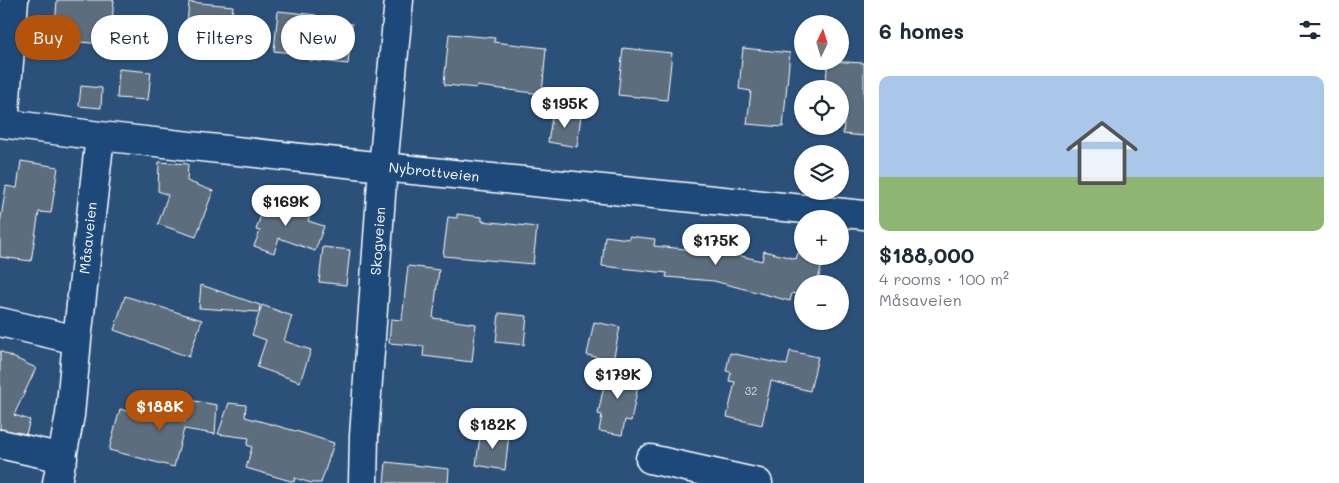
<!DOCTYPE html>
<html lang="en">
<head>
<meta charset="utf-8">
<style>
	:root { --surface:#fff; --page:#f2f2f3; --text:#1f2937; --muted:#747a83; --line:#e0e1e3; --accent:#b45309 }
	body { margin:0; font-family:Mali,sans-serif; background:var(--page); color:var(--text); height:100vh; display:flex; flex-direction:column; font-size:19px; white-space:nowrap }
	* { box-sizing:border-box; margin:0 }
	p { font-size:16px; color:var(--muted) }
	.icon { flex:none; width:28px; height:28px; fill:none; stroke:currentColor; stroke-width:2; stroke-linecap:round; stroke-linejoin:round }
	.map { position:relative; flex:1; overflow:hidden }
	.drawer { display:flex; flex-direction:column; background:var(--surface); width:475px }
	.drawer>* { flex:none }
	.guide { position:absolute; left:15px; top:15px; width:475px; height:45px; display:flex; gap:10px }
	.needle { width:32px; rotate:4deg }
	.tools { position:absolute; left:794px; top:15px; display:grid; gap:10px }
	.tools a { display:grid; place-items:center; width:55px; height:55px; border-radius:50%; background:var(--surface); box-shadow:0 1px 4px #0004; font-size:25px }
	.price { position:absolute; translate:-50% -42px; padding:0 11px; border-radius:18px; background:#fff; color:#222; font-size:16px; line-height:32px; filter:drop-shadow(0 1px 2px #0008) }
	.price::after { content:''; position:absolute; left:50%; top:30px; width:15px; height:11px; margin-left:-8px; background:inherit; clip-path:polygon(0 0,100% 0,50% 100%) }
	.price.active { background:var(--accent); color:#fff }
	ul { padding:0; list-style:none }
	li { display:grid; align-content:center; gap:10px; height:265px; padding:0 15px }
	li+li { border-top:1px solid var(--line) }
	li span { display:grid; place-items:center; height:155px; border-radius:10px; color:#555 }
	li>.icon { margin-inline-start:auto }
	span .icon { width:90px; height:90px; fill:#fffc; stroke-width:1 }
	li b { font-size:21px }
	h2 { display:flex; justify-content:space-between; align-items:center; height:60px; padding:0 15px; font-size:21px }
	.chip { padding:0 18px; border-radius:22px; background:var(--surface); box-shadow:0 1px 4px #0004; font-size:18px; line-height:45px }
	.chip.active { background:var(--accent); color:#fff }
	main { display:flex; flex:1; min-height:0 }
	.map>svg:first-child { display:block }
	.building { fill:#5c6e7d; stroke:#fff }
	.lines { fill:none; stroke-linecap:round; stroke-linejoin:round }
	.minor-casing { stroke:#fff; stroke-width:31 }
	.minor { stroke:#1f4a7a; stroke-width:28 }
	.labels { text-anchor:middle; stroke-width:4; stroke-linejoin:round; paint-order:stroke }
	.number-label { font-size:11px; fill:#d6dbde }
	.street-label { font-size:14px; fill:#fff; stroke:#1f4a7a }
</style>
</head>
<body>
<main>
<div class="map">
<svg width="864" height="483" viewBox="0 0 864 483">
	<rect width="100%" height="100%" fill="#2b517b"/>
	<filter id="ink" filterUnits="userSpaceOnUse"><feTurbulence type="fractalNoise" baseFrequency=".02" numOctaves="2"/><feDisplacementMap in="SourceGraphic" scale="10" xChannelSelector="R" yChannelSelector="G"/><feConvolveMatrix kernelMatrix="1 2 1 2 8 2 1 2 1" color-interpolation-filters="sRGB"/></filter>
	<g filter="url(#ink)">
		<!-- building -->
		<path class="building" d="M 57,0 L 114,0 L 112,21 L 106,20 L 104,44 L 54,40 Z
			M 189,2 L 233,6 L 229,39 L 186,34 Z
			M 278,11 L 316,15 L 316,21 L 352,24 L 348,64 L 309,60 L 310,55 L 274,51 Z
			M 449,34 L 495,38 L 494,42 L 546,48 L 542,94 L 477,86 L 477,88 L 445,85 L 445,83 L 444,83 Z
			M 623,48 L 672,53 L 667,100 L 618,95 Z
			M 743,48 L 790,53 L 783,127 L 747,124 L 751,91 L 739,89 Z
			M 828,61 L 864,63 L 864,136 L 843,134 L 846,100 L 840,99 L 840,89 L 825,89 Z
			M 119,69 L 151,72 L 148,100 L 117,98 Z
			M 81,86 L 102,88 L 101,108 L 79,106 Z
			M 553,111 L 581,115 L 577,147 L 548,142 Z
			M 21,161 L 58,167 L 51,213 L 39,212 L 31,261 L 0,257 L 0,224 L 6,186 L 17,188 Z
			M 159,162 L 188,164 L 187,181 L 213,191 L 196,237 L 158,224 L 168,195 L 158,191 Z
			M 267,197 L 311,213 L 308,221 L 324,226 L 315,251 L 279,238 L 274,253 L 254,246 L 260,231 L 256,230 Z
			M 457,214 L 482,217 L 482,221 L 537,227 L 533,264 L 443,256 L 448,217 L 457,218 Z
			M 605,236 L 629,239 L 629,236 L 655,239 L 654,246 L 716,252 L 717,250 L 762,261 L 764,251 L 796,259 L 798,253 L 802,254 L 802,256 L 824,256 L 817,284 L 802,284 L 802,296 L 792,293 L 790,301 L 714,281 L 666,277 L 667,273 L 602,266 Z
			M 323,247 L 350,250 L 346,285 L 319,282 Z
			M 408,266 L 439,270 L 433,318 L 476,324 L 472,362 L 423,356 L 424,346 L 389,343 L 391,319 L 402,320 Z
			M 201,285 L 260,305 L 259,312 L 199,308 Z
			M 125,296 L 202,320 L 189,357 L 114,330 Z
			M 262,305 L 292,316 L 284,341 L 311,350 L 300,382 L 257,367 L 266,340 L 252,335 Z
			M 499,313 L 527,316 L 524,345 L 496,342 Z
			M 594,322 L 620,327 L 613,361 L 587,355 Z
			M 0,351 L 36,368 L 14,415 L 30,420 L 26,434 L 0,429 Z
			M 790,351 L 818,357 L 810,391 L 771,381 L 762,425 L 727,417 L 735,382 L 729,381 L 731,372 L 726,371 L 730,353 L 787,365 Z
			M 608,366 L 635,371 L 634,375 L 640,376 L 631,421 L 625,420 L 622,435 L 599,431 L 602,415 L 598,414 Z
			M 189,400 L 217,405 L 215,434 L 184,429 L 174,467 L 109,450 L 120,409 L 133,413 L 133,408 L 185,422 Z
			M 229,403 L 246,405 L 245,417 L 299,432 L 334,443 L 321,483 L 311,483 L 295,478 L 294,482 L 246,468 L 252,447 L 247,445 L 249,438 L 218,434 Z
			M 481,430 L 509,434 L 505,470 L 476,465 Z
			M 386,462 L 449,469 L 448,483 L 384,483 Z"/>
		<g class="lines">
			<defs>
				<path id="minor" d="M 0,123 L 100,136 L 383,167 L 864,215
					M 4,123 L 14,0
					M 0,322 L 77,340
					M 0,444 L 63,458
					M 650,459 L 758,483
					M 57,483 L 70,415 L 77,340 L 100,136
					M 363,483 L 364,436 L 383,167 L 399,0"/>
			</defs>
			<!-- minor casing -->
			<use href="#minor" class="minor-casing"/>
			<!-- minor -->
			<use href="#minor" class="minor"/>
		</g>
	</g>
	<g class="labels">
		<!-- number labels -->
		<g class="number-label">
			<text x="751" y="395">32</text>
		</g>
		<!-- street labels -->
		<g class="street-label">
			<text transform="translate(434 172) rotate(6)" y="5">Nybrottveien</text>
			<text transform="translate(88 238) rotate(-84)" y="5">Måsaveien</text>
			<text transform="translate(378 241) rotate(-86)" y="5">Skogveien</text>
		</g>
	</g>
</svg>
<div class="tools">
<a><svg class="needle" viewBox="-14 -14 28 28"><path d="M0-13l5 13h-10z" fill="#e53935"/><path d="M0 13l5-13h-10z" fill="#747a83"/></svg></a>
<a><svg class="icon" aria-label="locate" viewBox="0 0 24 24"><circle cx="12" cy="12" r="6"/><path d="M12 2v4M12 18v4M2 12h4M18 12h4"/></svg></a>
<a><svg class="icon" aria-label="layers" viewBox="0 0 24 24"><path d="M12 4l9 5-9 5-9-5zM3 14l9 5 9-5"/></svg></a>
<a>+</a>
<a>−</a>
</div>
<b class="price" style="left:565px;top:129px">$195K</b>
<b class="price" style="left:286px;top:227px">$169K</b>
<b class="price" style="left:716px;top:266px">$175K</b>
<b class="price" style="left:618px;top:400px">$179K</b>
<b class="price active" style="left:160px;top:432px">$188K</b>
<b class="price" style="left:493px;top:450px">$182K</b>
<div class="guide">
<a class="chip active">Buy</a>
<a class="chip">Rent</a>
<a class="chip">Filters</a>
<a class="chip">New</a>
</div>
</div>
<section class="drawer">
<h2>6 homes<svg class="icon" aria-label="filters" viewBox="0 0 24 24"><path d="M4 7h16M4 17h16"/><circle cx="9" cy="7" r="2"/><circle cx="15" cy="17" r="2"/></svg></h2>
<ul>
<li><span style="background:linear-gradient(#a9c7e8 65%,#8fb573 0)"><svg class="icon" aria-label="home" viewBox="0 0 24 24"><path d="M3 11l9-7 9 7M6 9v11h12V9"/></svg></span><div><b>$188,000</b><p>4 rooms · 100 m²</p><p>Måsaveien</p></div></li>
</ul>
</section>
</main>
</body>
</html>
